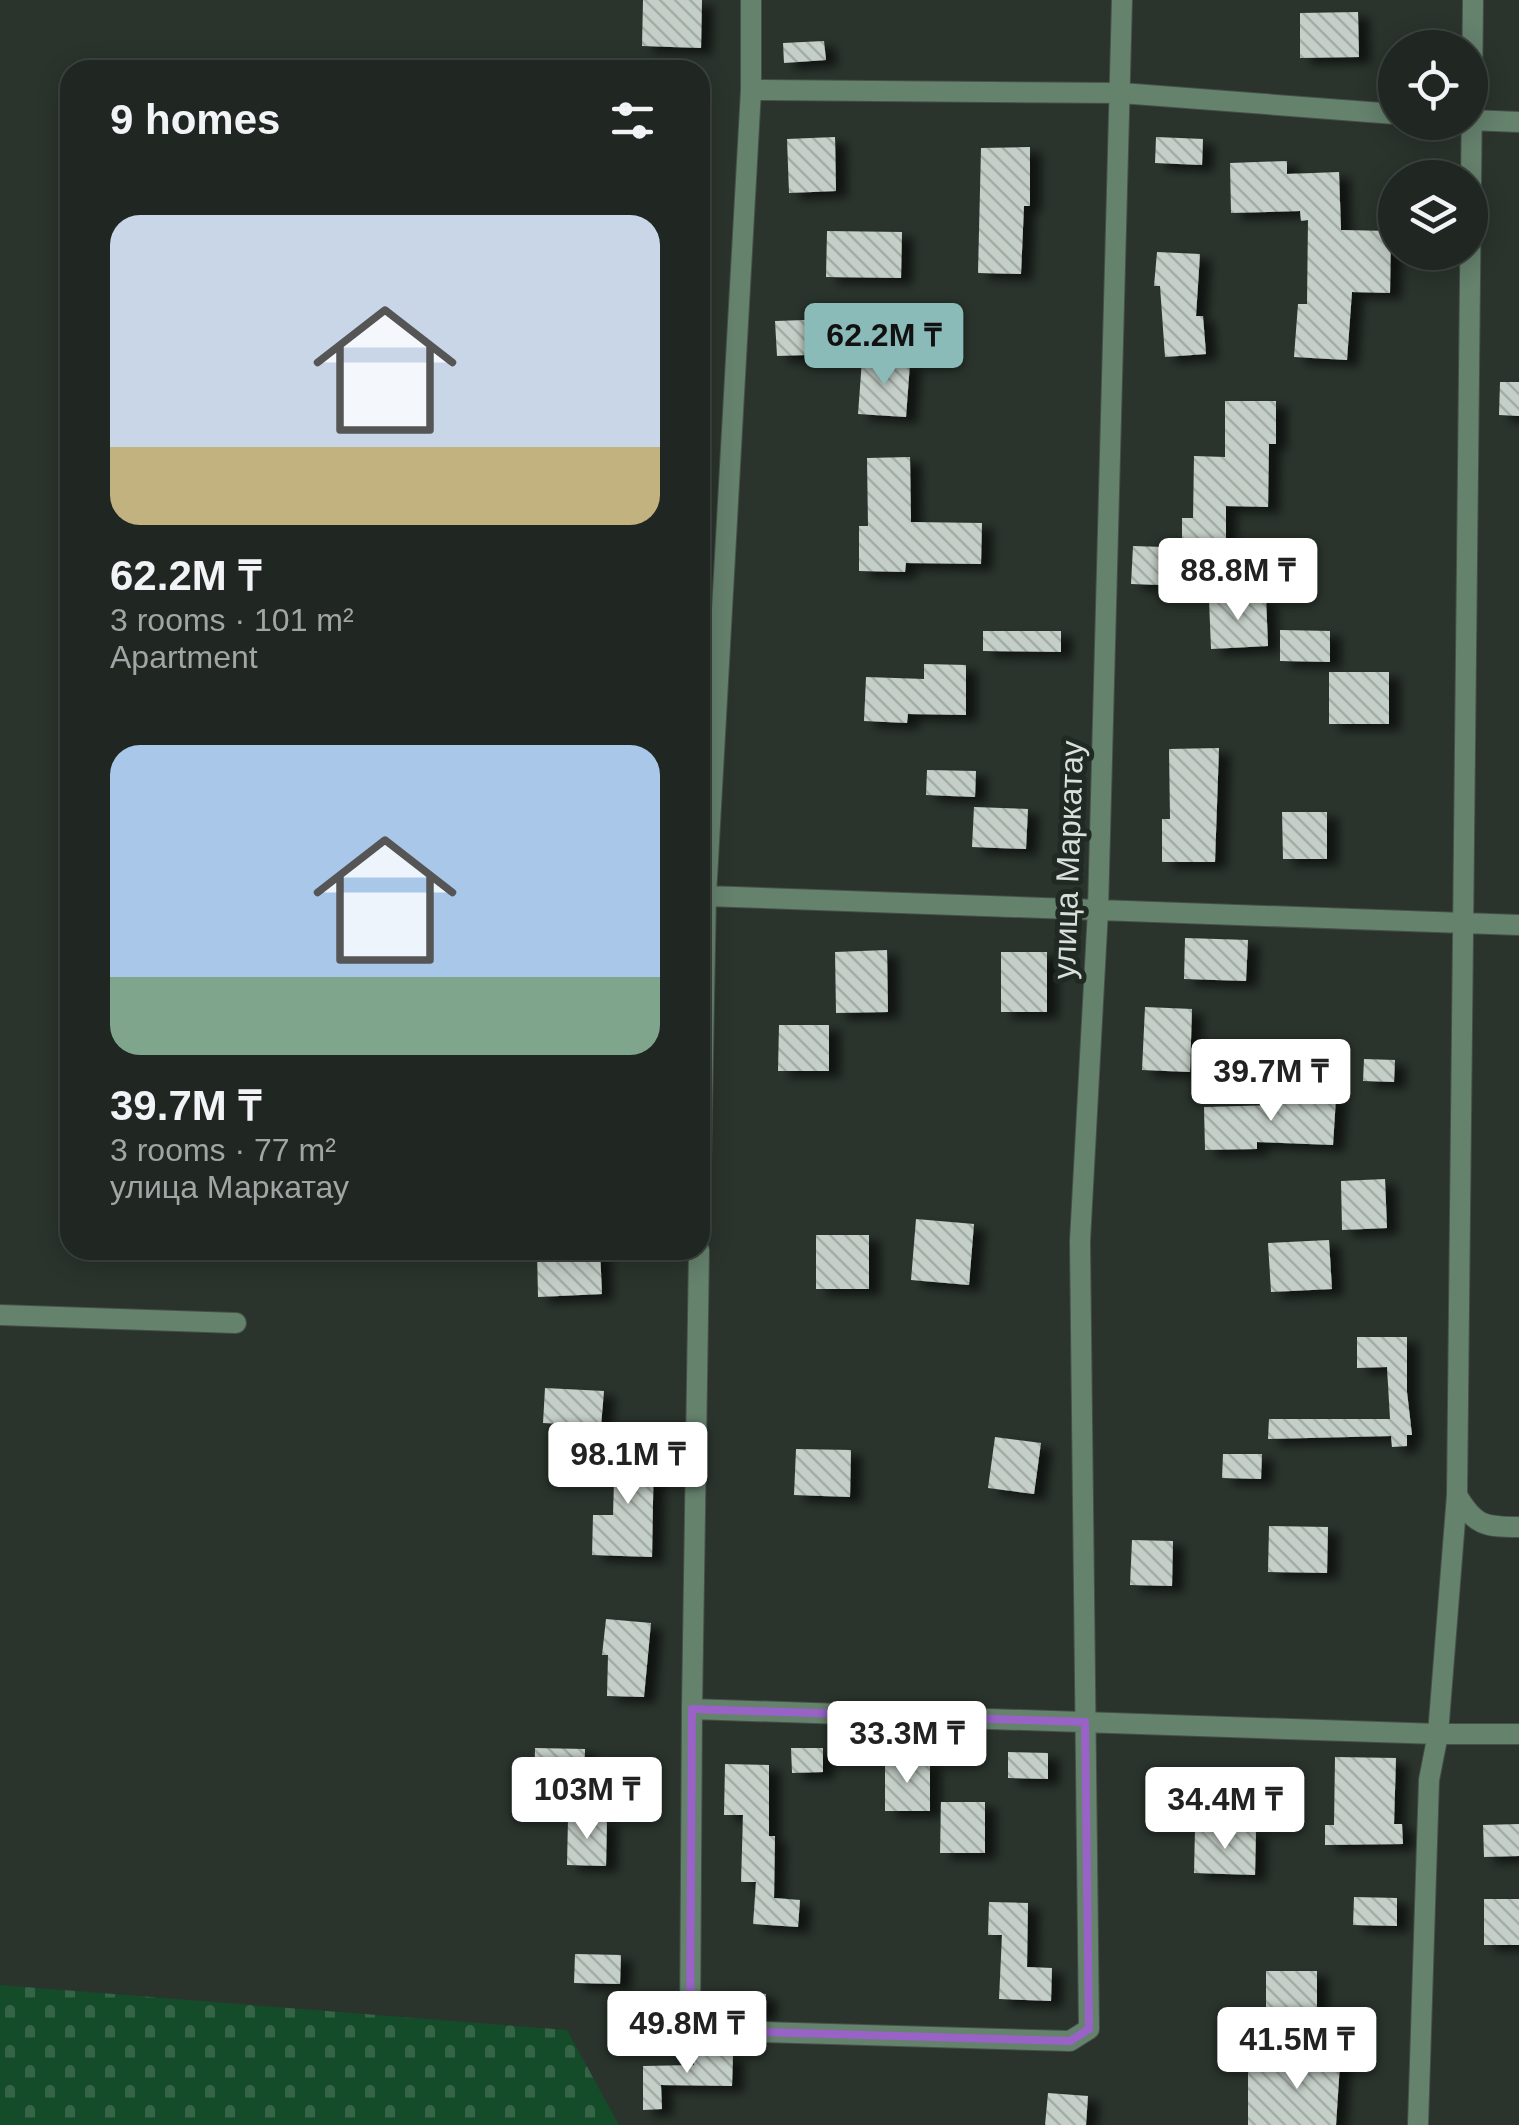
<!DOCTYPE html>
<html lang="en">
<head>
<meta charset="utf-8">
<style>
	:root { --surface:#202621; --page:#2d322e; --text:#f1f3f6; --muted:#a2a5a5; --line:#3d433f; --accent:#8bbbb9 }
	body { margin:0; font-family:Arial,sans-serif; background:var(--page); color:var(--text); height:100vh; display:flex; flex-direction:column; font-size:38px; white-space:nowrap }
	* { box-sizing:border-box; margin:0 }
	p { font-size:32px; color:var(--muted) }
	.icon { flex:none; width:55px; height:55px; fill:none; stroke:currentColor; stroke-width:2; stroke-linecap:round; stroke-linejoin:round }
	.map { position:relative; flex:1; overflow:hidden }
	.side { position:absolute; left:60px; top:60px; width:650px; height:1200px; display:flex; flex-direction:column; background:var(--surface); border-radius:30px; box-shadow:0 5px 25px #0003,0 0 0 2px var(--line) }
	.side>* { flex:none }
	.fabs { position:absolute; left:1378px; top:30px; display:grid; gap:20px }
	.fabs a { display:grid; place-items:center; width:110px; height:110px; border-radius:50%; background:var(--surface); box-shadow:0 5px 25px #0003,0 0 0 2px var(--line); font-size:50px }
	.price { position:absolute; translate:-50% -85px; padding:0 22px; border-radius:10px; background:#fff; color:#222; font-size:32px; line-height:65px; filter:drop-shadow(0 2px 5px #0008) }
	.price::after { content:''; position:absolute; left:50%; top:60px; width:30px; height:22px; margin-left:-15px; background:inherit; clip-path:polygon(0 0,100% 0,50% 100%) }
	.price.current { background:var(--accent); color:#111 }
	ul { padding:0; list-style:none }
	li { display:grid; align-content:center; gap:20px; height:530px; padding:0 50px }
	li span { display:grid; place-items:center; height:310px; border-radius:30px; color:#555 }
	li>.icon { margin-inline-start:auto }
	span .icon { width:180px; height:180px; fill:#fffc; stroke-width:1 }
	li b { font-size:42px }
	h2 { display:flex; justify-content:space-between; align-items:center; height:120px; padding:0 50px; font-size:42px }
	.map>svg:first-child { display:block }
	.cemetery { fill:url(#cemetery-stones) }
	.building { fill:url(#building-back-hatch); filter:url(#shadow) }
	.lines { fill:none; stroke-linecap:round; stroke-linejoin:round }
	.minor-casing { stroke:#464f48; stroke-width:22 }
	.minor { stroke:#65826d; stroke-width:20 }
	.marked { fill:none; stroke:#9862c7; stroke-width:8; stroke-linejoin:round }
	.labels { text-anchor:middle; stroke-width:10; stroke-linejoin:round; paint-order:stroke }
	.street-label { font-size:32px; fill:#dadfdb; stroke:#202922 }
</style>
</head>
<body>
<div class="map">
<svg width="1519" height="2125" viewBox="0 0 1519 2125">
	<defs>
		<pattern id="cemetery-stones" width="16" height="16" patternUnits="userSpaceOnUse" patternTransform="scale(2.5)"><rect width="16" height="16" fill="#144b29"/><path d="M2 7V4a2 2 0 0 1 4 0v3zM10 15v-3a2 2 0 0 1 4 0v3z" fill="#366447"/></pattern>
		<pattern id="building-back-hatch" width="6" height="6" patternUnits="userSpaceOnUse" patternTransform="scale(2.5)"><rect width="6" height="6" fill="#c4cfc7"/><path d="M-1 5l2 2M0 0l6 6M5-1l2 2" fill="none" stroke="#a3aca6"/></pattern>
		<filter id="shadow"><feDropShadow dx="11" dy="6" stdDeviation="5" flood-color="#0009"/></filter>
	</defs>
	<rect width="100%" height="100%" fill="#2a332c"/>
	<!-- cemetery -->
	<path class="cemetery" d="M 0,1985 L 567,2030 L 619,2125 L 0,2125 Z"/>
	<!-- building -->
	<path class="building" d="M 643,0 L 702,0 L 701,48 L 642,46 Z
		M 1358,12 L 1359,57 L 1300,58 L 1300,13 Z
		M 824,41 L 826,60 L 784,63 L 783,43 Z
		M 835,137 L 836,191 L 789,193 L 787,139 Z
		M 1156,137 L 1203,139 L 1202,165 L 1155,163 Z
		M 1030,147 L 1030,206 L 1024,206 L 1021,274 L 978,273 L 981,148 Z
		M 1287,161 L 1287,174 L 1339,172 L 1341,230 L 1391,231 L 1390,293 L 1352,292 L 1347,360 L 1294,357 L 1298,304 L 1307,304 L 1308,220 L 1301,221 L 1300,211 L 1231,213 L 1230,163 Z
		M 827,231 L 902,232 L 901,278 L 826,277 Z
		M 1157,252 L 1200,254 L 1196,316 L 1203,316 L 1206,354 L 1165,357 L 1160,286 L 1154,286 Z
		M 805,320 L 806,355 L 777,356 L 775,321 Z
		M 862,360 L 910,363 L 906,417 L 858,414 Z
		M 1500,382 L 1519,382 L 1519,416 L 1499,415 Z
		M 1225,401 L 1276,401 L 1276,444 L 1269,444 L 1268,507 L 1226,506 L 1226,541 L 1182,541 L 1182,518 L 1193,518 L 1194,456 L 1225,457 Z
		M 910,457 L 911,522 L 982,523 L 981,564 L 906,563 L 905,572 L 859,571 L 859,526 L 868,526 L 867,458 Z
		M 1133,546 L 1163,547 L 1161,585 L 1131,584 Z
		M 1266,597 L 1268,646 L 1211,649 L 1209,600 Z
		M 1280,630 L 1330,631 L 1330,662 L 1280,661 Z
		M 983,631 L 1061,631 L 1061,652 L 983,651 Z
		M 924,664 L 966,665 L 966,715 L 908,714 L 907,723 L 864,721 L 866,677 L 924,679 Z
		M 1329,672 L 1389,672 L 1389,724 L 1329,724 Z
		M 1219,748 L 1215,862 L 1162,862 L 1162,819 L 1170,819 L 1169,749 Z
		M 927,770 L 976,771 L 975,797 L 926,795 Z
		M 974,807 L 1028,809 L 1026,849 L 972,847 Z
		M 1282,812 L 1327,812 L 1327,859 L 1283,859 Z
		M 1185,938 L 1248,940 L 1246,981 L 1184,979 Z
		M 887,950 L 888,1012 L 836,1013 L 835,952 Z
		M 1001,952 L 1047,952 L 1047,1012 L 1001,1012 Z
		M 1145,1007 L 1192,1009 L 1190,1072 L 1142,1070 Z
		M 779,1025 L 829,1025 L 829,1071 L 778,1071 Z
		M 1364,1059 L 1395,1060 L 1394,1082 L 1363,1081 Z
		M 1278,1096 L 1336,1098 L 1333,1145 L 1257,1142 L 1257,1149 L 1205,1150 L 1204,1107 L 1277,1105 Z
		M 1385,1179 L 1387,1228 L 1342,1230 L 1341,1181 Z
		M 916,1219 L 974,1224 L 969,1285 L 911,1280 Z
		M 816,1235 L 869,1235 L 869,1289 L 816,1289 Z
		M 1329,1240 L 1332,1289 L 1271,1292 L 1268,1243 Z
		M 537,1250 L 600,1250 L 602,1294 L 538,1297 Z
		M 1357,1337 L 1407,1337 L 1407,1392 L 1412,1435 L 1407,1435 L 1407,1446 L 1392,1447 L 1391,1436 L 1268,1439 L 1269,1419 L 1390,1419 L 1387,1367 L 1357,1368 Z
		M 545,1388 L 604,1391 L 601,1426 L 543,1423 Z
		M 995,1437 L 1041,1443 L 1034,1494 L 988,1488 Z
		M 615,1446 L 654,1447 L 652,1557 L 592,1555 L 593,1515 L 613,1515 Z
		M 796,1449 L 851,1450 L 850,1497 L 794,1495 Z
		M 1223,1454 L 1262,1454 L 1261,1479 L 1222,1478 Z
		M 1269,1526 L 1328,1527 L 1327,1573 L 1268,1572 Z
		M 1132,1540 L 1173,1541 L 1172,1586 L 1130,1585 Z
		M 606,1619 L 651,1623 L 644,1697 L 607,1696 L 608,1655 L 602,1655 Z
		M 535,1748 L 585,1749 L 584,1794 L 534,1794 Z
		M 791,1748 L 823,1748 L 823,1772 L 792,1773 Z
		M 1008,1752 L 1048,1753 L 1048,1779 L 1008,1778 Z
		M 1335,1757 L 1396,1758 L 1394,1824 L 1402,1824 L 1403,1844 L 1325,1845 L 1325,1825 L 1334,1825 Z
		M 885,1760 L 930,1761 L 930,1811 L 885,1811 Z
		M 725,1764 L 769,1765 L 769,1836 L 775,1836 L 774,1898 L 800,1900 L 798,1927 L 753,1924 L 756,1882 L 741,1882 L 743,1815 L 724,1815 Z
		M 941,1802 L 985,1802 L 985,1853 L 940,1853 Z
		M 568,1818 L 607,1819 L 606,1866 L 567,1865 Z
		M 1519,1824 L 1519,1856 L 1484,1857 L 1483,1825 Z
		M 1195,1828 L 1256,1830 L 1255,1875 L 1194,1873 Z
		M 1354,1897 L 1397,1898 L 1397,1926 L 1353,1925 Z
		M 1484,1899 L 1519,1899 L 1519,1945 L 1484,1945 Z
		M 989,1902 L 1028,1903 L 1027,1967 L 1052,1968 L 1051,2001 L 999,1999 L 1002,1935 L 988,1935 Z
		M 575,1954 L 621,1955 L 620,1984 L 574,1983 Z
		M 1266,1971 L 1317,1971 L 1317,2020 L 1266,2020 Z
		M 719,1991 L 766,1994 L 765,2015 L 717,2013 Z
		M 1308,2046 L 1341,2048 L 1336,2125 L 1248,2125 L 1248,2070 L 1306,2070 Z
		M 694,2052 L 733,2054 L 732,2086 L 661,2085 L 662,2109 L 643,2110 L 643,2066 L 694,2065 Z
		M 1048,2093 L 1088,2096 L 1086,2125 L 1045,2125 Z"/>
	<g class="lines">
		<defs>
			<path id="minor" d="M 1473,0 L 1457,1495 C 1475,1526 1485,1527 1519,1527
				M 751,90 L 1121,93 L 1395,114
				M 1470,120 L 1519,122
				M 706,896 L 1519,925
				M 700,1215 L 706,896 L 751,90 L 751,0
				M 699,1250 L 692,1709 L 1438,1734 L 1457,1495
				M 0,1315 L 236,1323
				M 692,1709 L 690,2030 L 1070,2041 L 1089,2029 L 1080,1241 L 1098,910 L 1122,0
				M 1418,2125 L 1429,1780 L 1438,1734 L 1519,1734"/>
		</defs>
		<!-- minor casing -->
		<use href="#minor" class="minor-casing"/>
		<!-- minor -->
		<use href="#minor" class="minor"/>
	</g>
	<!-- marked area -->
	<path class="marked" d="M 692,1709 L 1085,1722 L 1089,2029 L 1070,2041 L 690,2030 Z"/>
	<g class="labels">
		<!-- street labels -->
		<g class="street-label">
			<text transform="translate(1068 860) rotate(-88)" y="11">улица Маркатау</text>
		</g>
	</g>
</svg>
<div class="fabs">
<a><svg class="icon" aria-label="locate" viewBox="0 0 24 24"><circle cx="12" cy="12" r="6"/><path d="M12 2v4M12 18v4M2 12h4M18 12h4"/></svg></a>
<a><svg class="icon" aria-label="layers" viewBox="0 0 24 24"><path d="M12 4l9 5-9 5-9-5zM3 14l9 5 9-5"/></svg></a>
</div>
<b class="price current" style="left:884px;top:388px">62.2M ₸</b>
<b class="price" style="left:1238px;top:623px">88.8M ₸</b>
<b class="price" style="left:1271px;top:1124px">39.7M ₸</b>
<b class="price" style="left:628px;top:1507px">98.1M ₸</b>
<b class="price" style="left:907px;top:1786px">33.3M ₸</b>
<b class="price" style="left:587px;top:1842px">103M ₸</b>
<b class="price" style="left:1225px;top:1852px">34.4M ₸</b>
<b class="price" style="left:687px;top:2076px">49.8M ₸</b>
<b class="price" style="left:1297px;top:2092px">41.5M ₸</b>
<section class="side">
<h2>9 homes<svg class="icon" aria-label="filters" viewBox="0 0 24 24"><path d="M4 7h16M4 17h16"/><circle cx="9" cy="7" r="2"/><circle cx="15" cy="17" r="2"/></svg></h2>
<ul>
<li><span style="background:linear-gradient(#c9d6e8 75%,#c2b280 0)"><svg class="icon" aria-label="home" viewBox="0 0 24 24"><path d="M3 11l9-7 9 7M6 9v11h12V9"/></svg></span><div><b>62.2M ₸</b><p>3 rooms · 101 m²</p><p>Apartment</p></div></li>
<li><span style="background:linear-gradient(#a9c7e8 75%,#7fa58c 0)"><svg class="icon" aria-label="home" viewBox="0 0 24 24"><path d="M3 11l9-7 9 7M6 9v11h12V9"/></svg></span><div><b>39.7M ₸</b><p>3 rooms · 77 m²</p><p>улица Маркатау</p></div></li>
</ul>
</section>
</div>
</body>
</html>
